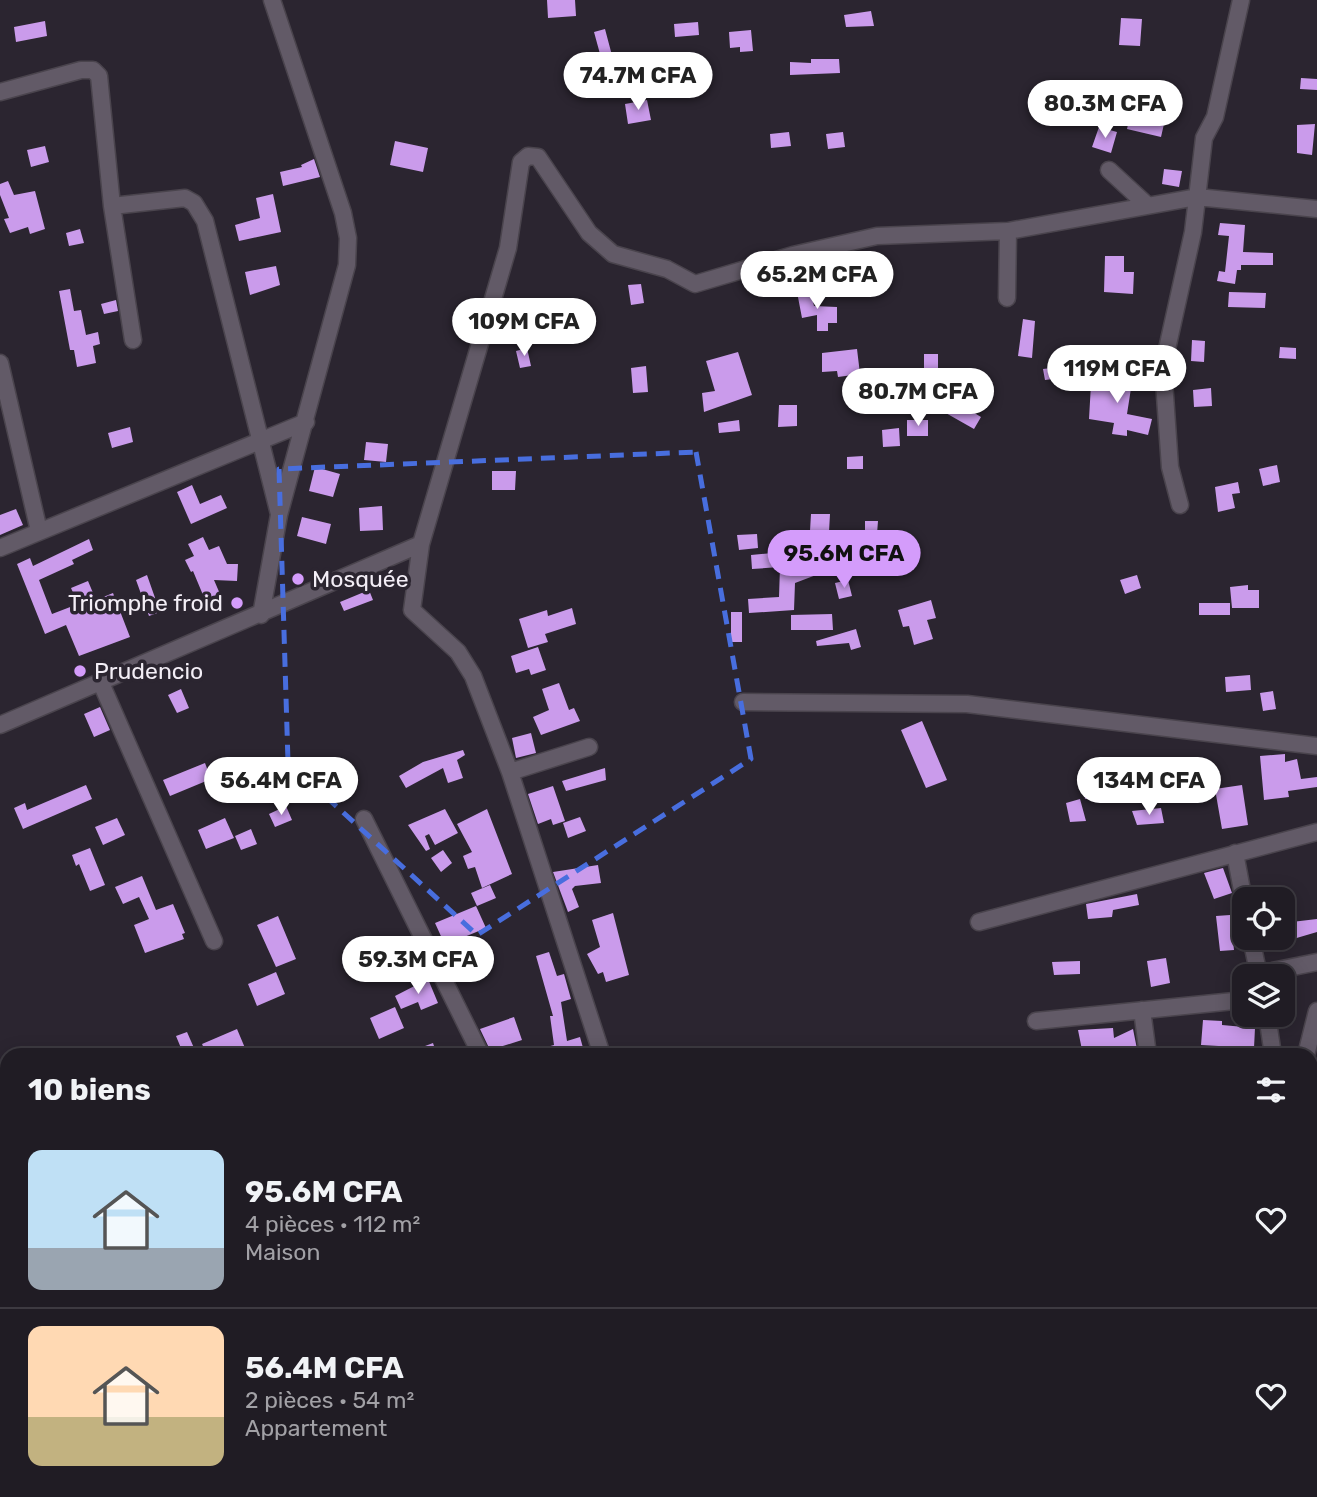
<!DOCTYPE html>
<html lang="fr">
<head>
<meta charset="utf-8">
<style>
	:root { --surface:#201c24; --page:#2d2931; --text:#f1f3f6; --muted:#a2a1a6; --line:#3d3a41; --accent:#d49cfb }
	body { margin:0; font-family:Rubik,sans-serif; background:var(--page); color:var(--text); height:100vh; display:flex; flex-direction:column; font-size:26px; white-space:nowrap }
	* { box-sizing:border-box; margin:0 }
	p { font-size:23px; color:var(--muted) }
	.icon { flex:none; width:38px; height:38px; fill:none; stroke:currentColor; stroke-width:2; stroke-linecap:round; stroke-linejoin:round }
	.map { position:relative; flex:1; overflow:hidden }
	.panel { position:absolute; left:0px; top:1048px; width:1318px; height:450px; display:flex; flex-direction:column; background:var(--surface); border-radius:21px 21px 0 0; box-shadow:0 4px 18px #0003,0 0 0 2px var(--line) }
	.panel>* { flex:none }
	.fabs { position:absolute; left:1232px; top:887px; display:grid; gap:14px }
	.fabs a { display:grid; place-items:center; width:63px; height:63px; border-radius:14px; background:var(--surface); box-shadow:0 4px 18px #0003,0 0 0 2px var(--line); font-size:35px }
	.price { position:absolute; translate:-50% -60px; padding:0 16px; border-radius:24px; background:#fff; color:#222; font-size:23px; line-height:46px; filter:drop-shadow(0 2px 4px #0008) }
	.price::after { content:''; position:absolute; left:50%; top:42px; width:21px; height:16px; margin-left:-10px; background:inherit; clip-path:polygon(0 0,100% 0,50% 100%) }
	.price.selected { background:var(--accent); color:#111 }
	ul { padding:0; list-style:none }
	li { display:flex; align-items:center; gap:21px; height:175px; padding:0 28px }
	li+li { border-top:2px solid var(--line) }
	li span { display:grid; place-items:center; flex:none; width:196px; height:140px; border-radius:14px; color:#555 }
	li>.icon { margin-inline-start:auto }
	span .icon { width:84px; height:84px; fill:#fffc; stroke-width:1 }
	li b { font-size:30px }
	h2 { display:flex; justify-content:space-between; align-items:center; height:84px; padding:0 28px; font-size:30px }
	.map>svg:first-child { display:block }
	.building { fill:#ca9beb }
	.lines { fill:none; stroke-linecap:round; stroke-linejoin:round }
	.minor-casing { stroke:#4a444d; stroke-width:19 }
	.minor { stroke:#625a67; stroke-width:16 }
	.marked { fill:none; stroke:#486ede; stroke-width:5; stroke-dasharray:14 9; stroke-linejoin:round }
	.poi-dot { fill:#d49cfb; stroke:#2b2530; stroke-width:2.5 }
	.labels { text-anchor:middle; stroke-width:7; stroke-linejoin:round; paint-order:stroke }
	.poi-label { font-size:23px; fill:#f3eef6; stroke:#2b2530; text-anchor:start }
</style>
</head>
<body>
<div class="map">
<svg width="1317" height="1497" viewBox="0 0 1317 1497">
	<rect width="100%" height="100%" fill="#2b2530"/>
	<!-- building -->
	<path class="building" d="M 547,0 L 575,0 L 576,16 L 548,18 Z
		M 871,11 L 874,26 L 846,27 L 844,15 Z
		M 1121,18 L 1142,19 L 1140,46 L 1119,45 Z
		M 45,21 L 47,36 L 16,42 L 14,27 Z
		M 698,22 L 699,35 L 675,37 L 674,24 Z
		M 605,29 L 614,63 L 592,69 L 589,57 L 600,54 L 594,32 Z
		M 751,30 L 753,51 L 740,52 L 740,47 L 730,48 L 729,32 Z
		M 811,59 L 839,59 L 840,73 L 790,75 L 790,62 L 811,63 Z
		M 1301,78 L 1317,79 L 1317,90 L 1300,89 Z
		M 1134,98 L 1148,101 L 1144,119 L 1164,124 L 1161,137 L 1127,129 Z
		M 647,100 L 651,120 L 628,124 L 625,104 Z
		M 1315,124 L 1312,155 L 1297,153 L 1297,125 Z
		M 1099,127 L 1117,132 L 1111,153 L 1092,147 Z
		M 789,132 L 791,146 L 771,148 L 770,134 Z
		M 843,132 L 845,147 L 828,149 L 826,134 Z
		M 395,141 L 428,148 L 423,172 L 390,165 Z
		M 45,146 L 49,162 L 31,167 L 27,150 Z
		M 314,159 L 320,177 L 283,186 L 280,172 L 302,167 L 301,165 Z
		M 1164,169 L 1182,171 L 1179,187 L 1162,184 Z
		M 8,181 L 14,195 L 35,191 L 45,229 L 30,234 L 28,227 L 10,233 L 4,219 L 9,218 L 0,195 L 0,184 Z
		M 273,194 L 281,232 L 239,241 L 235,225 L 260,218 L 256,198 Z
		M 1220,223 L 1245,225 L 1243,252 L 1273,253 L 1273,265 L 1241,265 L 1241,270 L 1237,270 L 1235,284 L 1217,281 L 1219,271 L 1225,272 L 1229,236 L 1218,235 Z
		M 80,229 L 84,243 L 69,246 L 66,233 Z
		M 1105,256 L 1124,256 L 1124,272 L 1134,272 L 1133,294 L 1104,292 Z
		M 276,266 L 280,285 L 250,295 L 245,272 Z
		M 641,284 L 644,303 L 631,305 L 628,285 Z
		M 70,289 L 74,311 L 81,310 L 86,335 L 98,332 L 100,344 L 93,346 L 96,363 L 77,367 L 74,350 L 70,350 L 59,291 Z
		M 810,289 L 814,306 L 837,307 L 837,323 L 828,323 L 828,331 L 817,331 L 817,315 L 802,318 L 797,292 Z
		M 1229,292 L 1266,293 L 1265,308 L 1228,307 Z
		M 116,300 L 118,311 L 104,314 L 101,304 Z
		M 1023,319 L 1035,321 L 1032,358 L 1018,356 Z
		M 1192,340 L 1205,341 L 1204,362 L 1191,361 Z
		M 1280,347 L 1296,348 L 1296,359 L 1279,358 Z
		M 527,348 L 531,366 L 520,368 L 516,351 Z
		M 857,349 L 860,374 L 838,377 L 837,371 L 822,372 L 822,353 Z
		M 738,352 L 752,395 L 704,412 L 702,393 L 715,391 L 706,361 Z
		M 924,354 L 938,354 L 938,374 L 924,374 Z
		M 646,366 L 648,392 L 633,393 L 631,368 Z
		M 1059,367 L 1061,378 L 1045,380 L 1043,369 Z
		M 1117,367 L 1134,369 L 1127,414 L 1152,419 L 1148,435 L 1127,430 L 1127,436 L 1112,434 L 1114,423 L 1089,419 L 1091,384 L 1114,386 Z
		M 877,373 L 891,373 L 891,393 L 878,393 Z
		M 943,384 L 960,391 L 958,403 L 981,417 L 974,429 L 944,412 L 945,399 L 941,397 Z
		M 1211,388 L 1212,406 L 1194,407 L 1193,390 Z
		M 779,405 L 797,405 L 797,426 L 778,427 Z
		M 739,420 L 740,431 L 719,433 L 718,423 Z
		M 907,420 L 928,420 L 928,436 L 907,436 Z
		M 130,427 L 133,442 L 112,448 L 108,433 Z
		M 899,428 L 900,446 L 883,447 L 882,430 Z
		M 366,442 L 388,444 L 386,462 L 364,460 Z
		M 863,456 L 863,469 L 847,469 L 847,457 Z
		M 1277,465 L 1280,482 L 1263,486 L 1259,469 Z
		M 315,467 L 340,474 L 333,497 L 309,491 Z
		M 492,471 L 516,471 L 515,490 L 492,490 Z
		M 1238,482 L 1240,493 L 1232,494 L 1235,508 L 1218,512 L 1215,487 Z
		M 192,485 L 200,504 L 221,495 L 227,508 L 191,524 L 177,492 Z
		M 382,506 L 383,530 L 360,531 L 359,508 Z
		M 16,509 L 23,525 L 0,535 L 0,515 Z
		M 811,514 L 830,514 L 829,532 L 810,531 Z
		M 302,517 L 331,524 L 326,544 L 297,536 Z
		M 865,521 L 878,521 L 877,534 L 865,534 Z
		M 757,534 L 758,548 L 739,550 L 737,535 Z
		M 203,537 L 209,550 L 219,546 L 227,564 L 238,564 L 237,581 L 214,580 L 223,601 L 208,607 L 193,571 L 191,572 L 185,560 L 194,556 L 188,544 Z
		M 89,539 L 93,550 L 72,560 L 74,564 L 39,580 L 52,614 L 78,604 L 71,588 L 88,581 L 96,600 L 113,593 L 130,637 L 79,656 L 66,625 L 45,634 L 17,564 L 30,558 L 33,566 Z
		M 794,551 L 794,561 L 809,554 L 814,563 L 819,561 L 824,572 L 795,583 L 794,610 L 749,613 L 748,599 L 779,597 L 780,567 L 752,569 L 751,555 Z
		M 147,575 L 160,612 L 149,616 L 136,580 Z
		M 1137,575 L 1141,588 L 1125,594 L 1120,580 Z
		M 848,580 L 852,596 L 839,599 L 835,583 Z
		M 1248,585 L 1248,590 L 1259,590 L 1259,608 L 1232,608 L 1230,587 Z
		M 369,590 L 373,600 L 344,611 L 340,602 Z
		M 931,600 L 936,618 L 927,620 L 933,639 L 914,645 L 909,626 L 903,627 L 898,610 Z
		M 1199,603 L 1230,603 L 1230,615 L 1199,615 Z
		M 572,608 L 576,624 L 545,634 L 548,642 L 528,648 L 519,619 L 547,610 L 548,616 Z
		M 731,612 L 742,612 L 742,642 L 731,642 Z
		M 832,614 L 833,630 L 791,630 L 791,615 Z
		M 856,629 L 861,647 L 851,650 L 849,643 L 817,646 L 816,641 Z
		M 538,647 L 546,670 L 531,675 L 529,669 L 516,673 L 511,656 Z
		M 1250,675 L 1251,690 L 1226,692 L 1225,677 Z
		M 559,683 L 569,710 L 574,708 L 580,721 L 541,735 L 533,717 L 549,710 L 542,689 Z
		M 181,689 L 189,708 L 177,713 L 168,695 Z
		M 1273,691 L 1276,709 L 1263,711 L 1260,693 Z
		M 100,707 L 110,730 L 94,737 L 84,714 Z
		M 922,721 L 947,780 L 926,788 L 901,730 Z
		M 531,733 L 536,753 L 516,758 L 512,738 Z
		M 463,750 L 465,755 L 457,760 L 463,778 L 448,783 L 443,768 L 406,788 L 399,776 L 423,762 Z
		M 1285,754 L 1285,762 L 1297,759 L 1301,779 L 1317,777 L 1317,787 L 1288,791 L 1289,797 L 1264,800 L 1260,756 Z
		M 1143,758 L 1154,790 L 1128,797 L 1125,789 L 1104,794 L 1104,797 L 1085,799 L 1083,785 L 1106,782 L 1135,774 L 1131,763 Z
		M 205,763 L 211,779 L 170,796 L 163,780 Z
		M 605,768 L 606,780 L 566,791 L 562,781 Z
		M 86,785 L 92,799 L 23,829 L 14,808 L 25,803 L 27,810 Z
		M 1242,785 L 1248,825 L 1222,829 L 1215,789 Z
		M 553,786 L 565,821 L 553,825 L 551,819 L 538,824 L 528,794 Z
		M 1080,799 L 1086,821 L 1070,822 L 1066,803 Z
		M 286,806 L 292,820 L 275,827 L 269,814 Z
		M 1161,808 L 1164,823 L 1137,825 L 1132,811 Z
		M 445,809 L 458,833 L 435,845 L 429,834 L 425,836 L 430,849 L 426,851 L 408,825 Z
		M 487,809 L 512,874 L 482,888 L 475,867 L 468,869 L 463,856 L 472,852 L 457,824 Z
		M 580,817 L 586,831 L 568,838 L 563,823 Z
		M 117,818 L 125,835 L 103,845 L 95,827 Z
		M 225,818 L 234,838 L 206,849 L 198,830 Z
		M 251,829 L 257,844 L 241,850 L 235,836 Z
		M 90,848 L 105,885 L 90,891 L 79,864 L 76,866 L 72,855 Z
		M 443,850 L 452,863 L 441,872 L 431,858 Z
		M 598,865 L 601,883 L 575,886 L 572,889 L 579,907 L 568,912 L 553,872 Z
		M 1223,868 L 1232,893 L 1214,899 L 1204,873 Z
		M 142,876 L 156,910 L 173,904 L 185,933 L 182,934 L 184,939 L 145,953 L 134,925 L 149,919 L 139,897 L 123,904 L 115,887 Z
		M 490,885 L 496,898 L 477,906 L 471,893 Z
		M 1137,894 L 1139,905 L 1113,910 L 1112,917 L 1088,919 L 1086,904 Z
		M 476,906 L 486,928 L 445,945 L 435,923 Z
		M 613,913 L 629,975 L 606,982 L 603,972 L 598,974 L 587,954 L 600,947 L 592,920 Z
		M 1230,915 L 1234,950 L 1220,951 L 1216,916 Z
		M 278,916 L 296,959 L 276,967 L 257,925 Z
		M 1317,919 L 1317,932 L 1283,942 L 1283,923 Z
		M 549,952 L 557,976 L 564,974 L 571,999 L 561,1002 L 567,1041 L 580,1037 L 585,1055 L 530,1055 L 529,1052 L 554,1045 L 550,1016 L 553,1016 L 536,956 Z
		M 1166,958 L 1170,983 L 1151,987 L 1147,961 Z
		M 1080,961 L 1080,974 L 1054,975 L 1052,962 Z
		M 276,972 L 285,994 L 257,1006 L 248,984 Z
		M 428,979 L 438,1003 L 421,1010 L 418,1002 L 401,1009 L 395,996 Z
		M 1293,986 L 1297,1009 L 1283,1011 L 1283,988 Z
		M 395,1007 L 404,1028 L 379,1039 L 370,1018 Z
		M 514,1017 L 522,1040 L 490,1050 L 480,1029 Z
		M 1203,1020 L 1222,1021 L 1222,1025 L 1255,1028 L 1254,1048 L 1201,1045 Z
		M 1113,1028 L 1114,1038 L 1133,1029 L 1137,1049 L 1122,1055 L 1083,1055 L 1078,1030 Z
		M 237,1029 L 245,1048 L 228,1055 L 207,1055 L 202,1044 Z
		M 187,1032 L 194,1048 L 183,1053 L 176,1036 Z
		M 433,1043 L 437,1055 L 404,1055 L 404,1054 Z"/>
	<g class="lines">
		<defs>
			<path id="minor" d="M 0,92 L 81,70 L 93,70 L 99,76 L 112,206 L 133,340
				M 1109,170 L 1147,205
				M 112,206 L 185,198 L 194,203 L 205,221 L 279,514
				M 1007,298 L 1008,231
				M 0,363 L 39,531
				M 1180,505 L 1170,467 L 1163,367 L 1193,232 L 1204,138 L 1215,117 L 1241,0
				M 0,548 L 306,422
				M 261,615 L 279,515 L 347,265 L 348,238 L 343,213 L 272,0
				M 101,683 L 214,941
				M 743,702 L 967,704 L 1317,746
				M 0,725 L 421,544
				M 510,772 L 589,747
				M 364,819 L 481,1055
				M 1235,853 L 1244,901
				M 979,922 L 1317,832
				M 1251,938 L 1259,976
				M 1258,974 L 1317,962
				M 1142,1010 L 1148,1055
				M 1267,1015 L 1273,1055
				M 1036,1021 L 1244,1000
				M 602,1055 L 510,772 L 473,676 L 458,652 L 412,610 L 421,544 L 508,248 L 521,162 L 528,156 L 538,157 L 589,233 L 613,254 L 667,269 L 695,284 L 793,255 L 877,236 L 1008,231 L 1197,197 L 1317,209
				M 1306,1055 L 1317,1011
				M 1311,1164 L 1317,1188
				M 0,1192 L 7,1189
				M 213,1491 L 214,1497
				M 689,1491 L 692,1497
				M 704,1497 L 714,1491
				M 964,1497 L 974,1492"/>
		</defs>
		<!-- minor casing -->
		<use href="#minor" class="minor-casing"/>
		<!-- minor -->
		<use href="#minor" class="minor"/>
	</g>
	<!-- marked area -->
	<path class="marked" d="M 696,452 L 751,759 L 477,935 L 288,762 L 279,469 Z"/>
	<!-- markers -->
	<g class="poi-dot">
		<circle cx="298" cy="579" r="7"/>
		<circle cx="237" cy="603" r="7"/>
		<circle cx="80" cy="671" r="7"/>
	</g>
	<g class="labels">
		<!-- poi labels -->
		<g class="poi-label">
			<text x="312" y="587">Mosquée</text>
			<text x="223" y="611" text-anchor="end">Triomphe froid</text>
			<text x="94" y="679">Prudencio</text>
		</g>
	</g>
</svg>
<div class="fabs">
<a><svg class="icon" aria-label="locate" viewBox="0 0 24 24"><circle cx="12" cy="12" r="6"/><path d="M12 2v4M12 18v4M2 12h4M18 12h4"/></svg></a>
<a><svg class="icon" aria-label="layers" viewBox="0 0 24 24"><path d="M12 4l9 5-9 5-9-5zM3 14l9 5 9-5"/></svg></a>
</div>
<b class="price" style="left:638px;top:112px">74.7M CFA</b>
<b class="price" style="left:1105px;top:140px">80.3M CFA</b>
<b class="price" style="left:817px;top:311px">65.2M CFA</b>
<b class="price" style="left:524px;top:358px">109M CFA</b>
<b class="price" style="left:1117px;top:405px">119M CFA</b>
<b class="price" style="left:918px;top:428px">80.7M CFA</b>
<b class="price selected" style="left:844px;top:590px">95.6M CFA</b>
<b class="price" style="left:281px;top:817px">56.4M CFA</b>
<b class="price" style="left:1149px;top:817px">134M CFA</b>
<b class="price" style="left:418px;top:996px">59.3M CFA</b>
<section class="panel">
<h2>10 biens<svg class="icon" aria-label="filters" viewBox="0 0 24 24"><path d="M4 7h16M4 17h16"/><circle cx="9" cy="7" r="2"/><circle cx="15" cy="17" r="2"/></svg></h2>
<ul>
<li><span style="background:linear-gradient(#bfe0f5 70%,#9aa5b1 0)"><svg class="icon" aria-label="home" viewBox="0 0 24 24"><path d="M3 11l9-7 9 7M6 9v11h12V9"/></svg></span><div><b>95.6M CFA</b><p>4 pièces · 112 m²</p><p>Maison</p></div><svg class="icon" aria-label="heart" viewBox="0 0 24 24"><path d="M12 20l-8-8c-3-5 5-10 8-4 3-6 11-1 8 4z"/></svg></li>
<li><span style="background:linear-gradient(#ffd9b3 65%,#c2b280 0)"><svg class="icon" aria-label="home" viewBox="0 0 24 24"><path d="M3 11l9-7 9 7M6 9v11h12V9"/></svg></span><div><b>56.4M CFA</b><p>2 pièces · 54 m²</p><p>Appartement</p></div><svg class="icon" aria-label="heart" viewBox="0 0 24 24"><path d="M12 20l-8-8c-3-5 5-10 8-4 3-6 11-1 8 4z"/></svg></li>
</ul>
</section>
</div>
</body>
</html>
